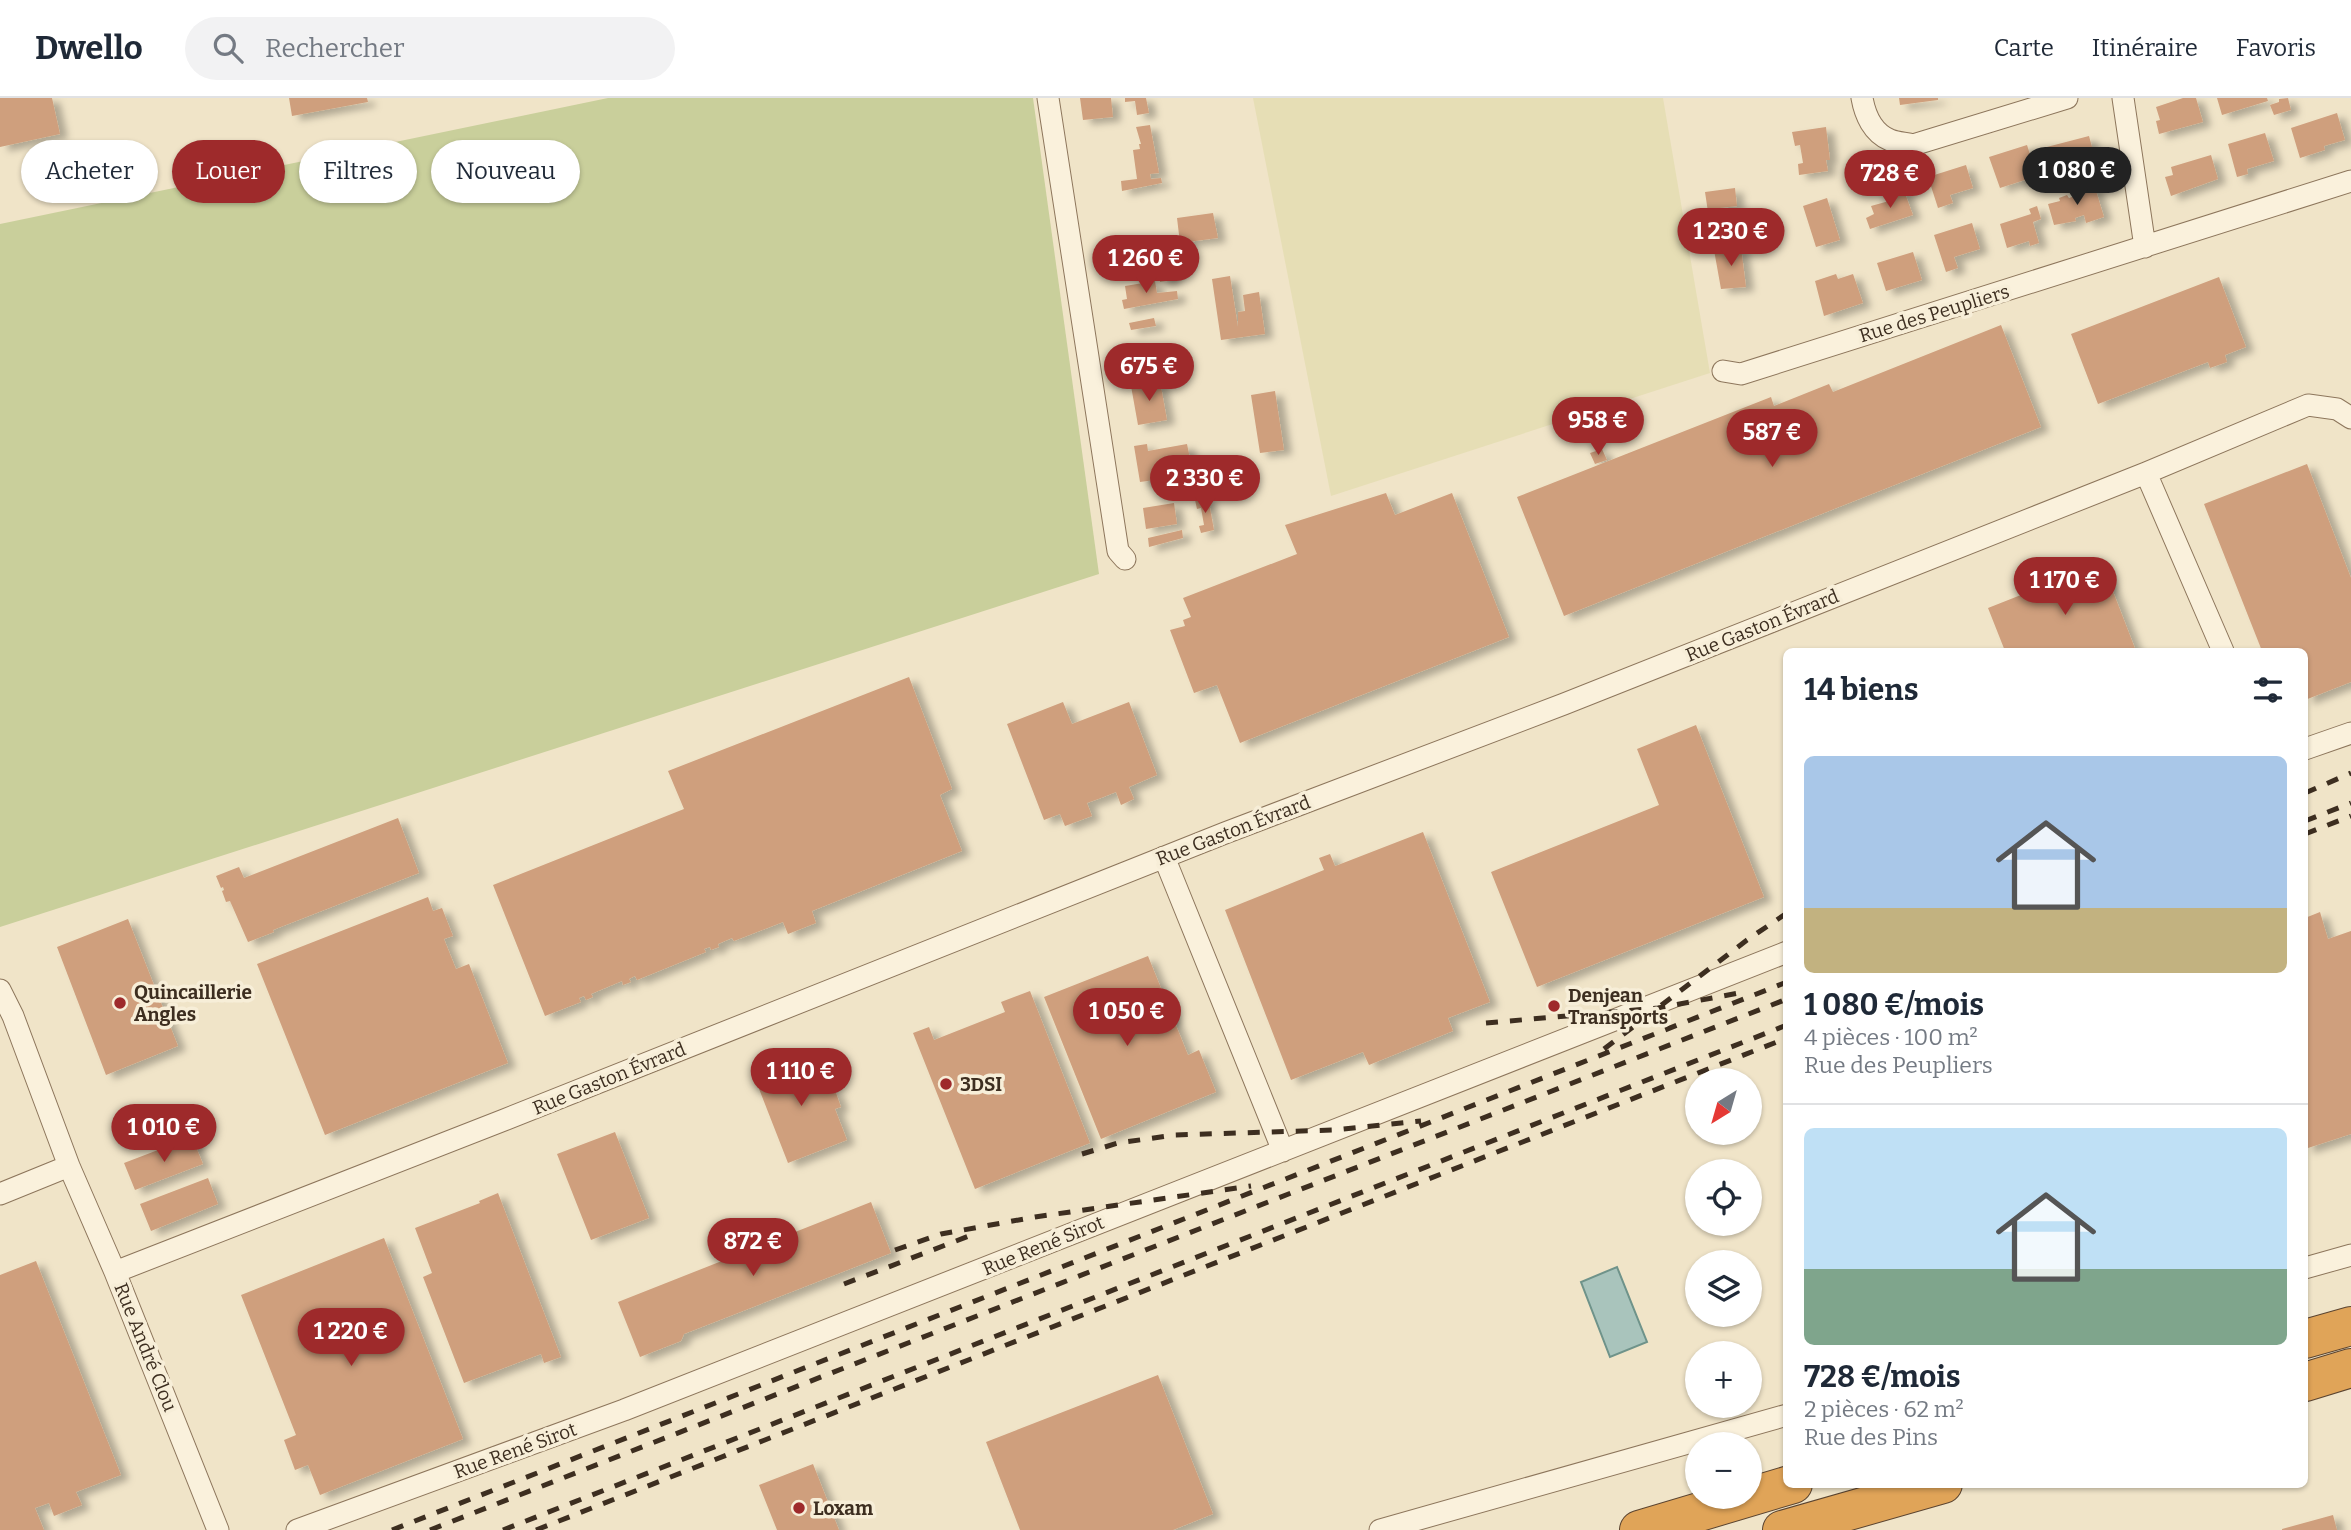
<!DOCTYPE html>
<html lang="fr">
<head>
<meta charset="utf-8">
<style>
	:root { --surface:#fff; --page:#f2f2f3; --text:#1f2937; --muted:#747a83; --line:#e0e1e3; --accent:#9e2a2b }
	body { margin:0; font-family:Bitter,serif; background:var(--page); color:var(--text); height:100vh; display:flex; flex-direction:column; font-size:26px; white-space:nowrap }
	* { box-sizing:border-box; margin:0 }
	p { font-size:23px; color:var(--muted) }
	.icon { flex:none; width:38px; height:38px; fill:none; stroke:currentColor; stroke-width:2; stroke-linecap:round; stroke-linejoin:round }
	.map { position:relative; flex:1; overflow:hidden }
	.drawer { position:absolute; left:1783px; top:550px; width:525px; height:840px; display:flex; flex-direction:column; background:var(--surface); border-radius:10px; box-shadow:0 2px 5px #0004 }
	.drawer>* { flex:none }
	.guide { position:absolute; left:21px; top:42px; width:665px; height:63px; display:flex; gap:14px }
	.needle { width:46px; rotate:217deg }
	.fabs { position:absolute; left:1685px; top:970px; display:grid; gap:14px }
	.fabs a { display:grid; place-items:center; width:77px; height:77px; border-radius:50%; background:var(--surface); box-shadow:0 2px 5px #0004; font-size:35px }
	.price { position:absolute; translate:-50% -60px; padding:0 16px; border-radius:24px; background:var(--accent); color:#fff; font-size:23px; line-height:46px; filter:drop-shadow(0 2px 4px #0008) }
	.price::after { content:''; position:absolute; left:50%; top:42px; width:21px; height:16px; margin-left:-10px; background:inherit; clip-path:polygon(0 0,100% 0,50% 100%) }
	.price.current { background:#222; color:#fff }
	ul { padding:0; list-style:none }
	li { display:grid; align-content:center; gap:14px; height:371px; padding:0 21px }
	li+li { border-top:2px solid var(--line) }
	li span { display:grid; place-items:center; height:217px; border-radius:10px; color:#555 }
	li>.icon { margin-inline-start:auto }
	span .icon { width:126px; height:126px; fill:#fffc; stroke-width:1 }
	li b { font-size:30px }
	h2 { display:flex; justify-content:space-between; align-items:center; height:84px; padding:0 21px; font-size:30px }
	.tag { padding:0 24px; border-radius:32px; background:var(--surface); box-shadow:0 2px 5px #0004; font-size:24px; line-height:63px }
	.tag.current { background:var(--accent); color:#fff }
	header { display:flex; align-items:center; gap:42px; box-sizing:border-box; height:98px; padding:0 35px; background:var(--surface); border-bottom:2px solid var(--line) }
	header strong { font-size:33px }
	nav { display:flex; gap:38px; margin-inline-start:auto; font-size:24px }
	.search { width:490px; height:63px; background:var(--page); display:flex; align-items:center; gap:18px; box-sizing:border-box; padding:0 24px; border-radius:38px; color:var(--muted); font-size:26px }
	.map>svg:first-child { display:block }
	.farmland { fill:#e6deb5 }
	.green { fill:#c9cf9b }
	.water { fill:#a9c4bc; stroke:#6f938a; stroke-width:2 }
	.building { fill:#cf9f7d; filter:url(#shadow) }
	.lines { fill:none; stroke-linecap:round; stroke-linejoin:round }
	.street-casing { stroke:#8d765c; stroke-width:23 }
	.highway-casing { stroke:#5b4430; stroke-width:40 }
	.street { stroke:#faf1dc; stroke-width:21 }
	.highway { stroke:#e0a458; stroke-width:38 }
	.rail { stroke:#3d2e20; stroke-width:5; stroke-dasharray:12 12; stroke-linecap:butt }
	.poi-dot { fill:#9e2a2b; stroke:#f7eed8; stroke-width:2.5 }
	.labels { text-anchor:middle; stroke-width:7; stroke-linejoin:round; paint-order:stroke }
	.street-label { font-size:19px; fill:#3d2e20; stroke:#f7eed8 }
	.poi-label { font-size:19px; font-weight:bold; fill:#3d2e20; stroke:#f7eed8; text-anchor:start }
</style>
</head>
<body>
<header>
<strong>Dwello</strong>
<div class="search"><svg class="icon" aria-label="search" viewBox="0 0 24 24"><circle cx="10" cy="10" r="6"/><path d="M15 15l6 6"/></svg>Rechercher</div>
<nav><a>Carte</a><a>Itinéraire</a><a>Favoris</a></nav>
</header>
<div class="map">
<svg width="2351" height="1432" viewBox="0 0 2351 1432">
	<defs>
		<filter id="shadow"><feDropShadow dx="8" dy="4.5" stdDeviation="3.5" flood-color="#0004"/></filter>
	</defs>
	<rect width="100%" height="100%" fill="#f0e4c8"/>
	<!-- farmland -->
	<path class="farmland" d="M 1253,0 L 1663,0 L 1710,275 L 1331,398 Z"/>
	<!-- green -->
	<path class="green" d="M 608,0 L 1033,0 L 1099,476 L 0,829 L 0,126 Z"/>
	<!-- water -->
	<path class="water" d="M 1617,1169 L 1647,1244 L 1610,1259 L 1581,1184 Z"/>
	<!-- building -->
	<path class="building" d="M 0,0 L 52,0 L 60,36 L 0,49 Z
		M 289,0 L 367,0 L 368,4 L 292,18 Z
		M 1080,0 L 1111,0 L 1113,19 L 1083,22 Z
		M 1125,0 L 1146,0 L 1149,15 L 1137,17 L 1135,3 L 1125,4 Z
		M 1899,0 L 1938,0 L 1938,2 L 1900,7 Z
		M 2183,0 L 2196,0 L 2203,24 L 2159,36 L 2156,23 L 2160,22 L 2156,9 Z
		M 2217,0 L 2267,0 L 2268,3 L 2222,17 Z
		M 2288,0 L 2291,12 L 2274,17 L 2270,7 L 2279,4 L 2279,1 Z
		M 2337,15 L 2345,42 L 2324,48 L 2325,52 L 2300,60 L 2291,30 Z
		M 1150,27 L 1159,75 L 1150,76 L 1151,81 L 1161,80 L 1162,85 L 1122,93 L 1121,83 L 1137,81 L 1133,52 L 1140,51 L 1139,46 L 1141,46 L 1136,29 Z
		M 1826,29 L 1830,62 L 1826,62 L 1828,73 L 1799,77 L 1798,66 L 1803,65 L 1800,47 L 1795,48 L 1792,34 Z
		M 2265,35 L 2274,63 L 2247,71 L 2248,76 L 2237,79 L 2228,46 Z
		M 2089,38 L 2095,60 L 2051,73 L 2043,50 Z
		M 2027,47 L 2037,78 L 2000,90 L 1989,59 Z
		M 2211,57 L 2218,81 L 2171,98 L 2165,79 L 2173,77 L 2171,69 Z
		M 1966,67 L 1973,90 L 1950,97 L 1953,105 L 1938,110 L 1928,79 Z
		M 2094,86 L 2104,119 L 2086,125 L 2084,117 L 2075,120 L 2076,123 L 2054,127 L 2048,106 L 2060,103 L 2059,100 L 2067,97 L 2069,100 L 2083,95 L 2081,90 Z
		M 1735,90 L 1737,108 L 1711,111 L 1708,114 L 1705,94 Z
		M 1903,90 L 1913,117 L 1870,131 L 1866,120 L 1874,116 L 1871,108 L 1889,103 L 1886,96 Z
		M 1827,100 L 1840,142 L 1816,149 L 1803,108 Z
		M 2037,108 L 2041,121 L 2033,124 L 2039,145 L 2030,148 L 2029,143 L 2007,150 L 2000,126 L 2031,116 L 2029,111 Z
		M 1762,113 L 1764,128 L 1750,130 L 1748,115 Z
		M 1213,115 L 1218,140 L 1180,145 L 1177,120 Z
		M 1972,125 L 1980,151 L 1954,159 L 1958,170 L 1946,174 L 1934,137 Z
		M 1741,149 L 1746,189 L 1721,191 L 1714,152 Z
		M 1913,154 L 1922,182 L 1886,193 L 1877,165 Z
		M 1171,169 L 1173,182 L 1160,184 L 1158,171 Z
		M 1836,176 L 1838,181 L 1853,176 L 1863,205 L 1824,218 L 1815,183 Z
		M 1230,178 L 1238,229 L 1238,214 L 1245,213 L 1243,197 L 1259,194 L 1265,236 L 1221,242 L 1212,181 Z
		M 2219,179 L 2246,249 L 2225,257 L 2227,264 L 2210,270 L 2208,264 L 2098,306 L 2071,236 Z
		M 1155,183 L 1157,195 L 1177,193 L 1178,201 L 1124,211 L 1122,202 L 1127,201 L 1125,188 Z
		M 1154,220 L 1156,228 L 1131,232 L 1129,225 Z
		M 2001,227 L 2041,329 L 1564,518 L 1517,399 L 1771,299 L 1774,308 L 1829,286 L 1833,294 Z
		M 1160,283 L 1167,322 L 1138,327 L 1131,288 Z
		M 1275,293 L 1284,352 L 1260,355 L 1251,297 Z
		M 1147,346 L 1148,353 L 1187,346 L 1192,370 L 1181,372 L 1182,377 L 1160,381 L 1159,379 L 1154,379 L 1155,382 L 1140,384 L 1134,348 Z
		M 1602,351 L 1607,362 L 1595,366 L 1590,355 Z
		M 2307,366 L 2351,480 L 2351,584 L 2305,602 L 2305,553 L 2262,553 L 2204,406 Z
		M 1386,395 L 1395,417 L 1452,395 L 1509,539 L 1240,645 L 1217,587 L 1194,595 L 1170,532 L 1185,528 L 1183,522 L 1191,519 L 1183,500 L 1297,456 L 1285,427 Z
		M 1208,399 L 1214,432 L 1201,435 L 1199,428 L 1204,427 L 1201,410 L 1197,411 L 1195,402 Z
		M 1174,405 L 1177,426 L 1146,431 L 1143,410 Z
		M 1182,432 L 1183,440 L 1149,449 L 1148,440 Z
		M 2102,465 L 2136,553 L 2005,553 L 1988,510 Z
		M 909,579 L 952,691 L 940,697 L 962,753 L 812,813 L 816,825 L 788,836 L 783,824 L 734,843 L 732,840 L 718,846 L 719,849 L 711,852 L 710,849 L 704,851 L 706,854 L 637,882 L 635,878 L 629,881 L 631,884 L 623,887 L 622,883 L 591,896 L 593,899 L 586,902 L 584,898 L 579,900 L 581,904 L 545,918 L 493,787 L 684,711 L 668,673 Z
		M 1063,604 L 1072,626 L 1129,604 L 1157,677 L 1129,689 L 1134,701 L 1121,707 L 1116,694 L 1101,700 L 1087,705 L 1092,718 L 1065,728 L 1060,716 L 1044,722 L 1007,626 Z
		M 1696,627 L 1764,799 L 1537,889 L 1491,774 L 1659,707 L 1637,651 Z
		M 398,720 L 419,775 L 273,832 L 274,834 L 248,844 L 230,803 L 226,804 L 222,793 L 224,792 L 223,789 L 221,790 L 216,778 L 239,769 L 244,780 Z
		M 1423,734 L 1490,904 L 1448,920 L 1453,933 L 1369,967 L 1363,954 L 1291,982 L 1225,812 L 1324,772 L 1319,760 L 1330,756 L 1335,768 L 1338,767 Z
		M 428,799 L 433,813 L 442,810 L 453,838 L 444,841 L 456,871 L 469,866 L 508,965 L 325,1037 L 257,866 Z
		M 2320,814 L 2328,841 L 2351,833 L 2351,1036 L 2305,1051 L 2305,820 Z
		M 128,821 L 178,948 L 106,977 L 57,849 Z
		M 1148,858 L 1188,957 L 1199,952 L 1216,994 L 1101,1041 L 1044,899 Z
		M 1030,893 L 1090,1045 L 975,1091 L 913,935 L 929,929 L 934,942 L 1005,914 L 1001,904 Z
		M 813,956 L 829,995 L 835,992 L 841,1009 L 835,1011 L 847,1042 L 788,1065 L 754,978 Z
		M 615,1034 L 649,1120 L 591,1142 L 557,1056 Z
		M 192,1039 L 203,1066 L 135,1092 L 124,1065 Z
		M 208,1080 L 218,1106 L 151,1133 L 140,1106 Z
		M 498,1095 L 561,1259 L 544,1265 L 541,1256 L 464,1285 L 423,1179 L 432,1175 L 415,1130 L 480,1105 L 479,1103 Z
		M 871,1104 L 891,1155 L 684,1236 L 681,1243 L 640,1259 L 618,1204 Z
		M 384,1140 L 463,1341 L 320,1397 L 308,1367 L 295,1372 L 284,1342 L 296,1337 L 241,1197 Z
		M 36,1163 L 121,1377 L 76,1394 L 82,1407 L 54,1418 L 49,1405 L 35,1410 L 44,1432 L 0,1432 L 0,1177 Z
		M 1158,1277 L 1213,1416 L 1173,1432 L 1020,1432 L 986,1344 Z
		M 813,1366 L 839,1432 L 777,1432 L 759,1387 Z
		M 2333,1417 L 2337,1432 L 2282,1432 L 2282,1431 Z"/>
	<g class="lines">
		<defs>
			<path id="street" d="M 1048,0 L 1118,453 L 1125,461
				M 1862,0 C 1865,17 1873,35 1890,42 C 1897,45 1906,45 1913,47 L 2067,0
				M 2123,0 L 2145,149
				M 1723,273 L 1741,276 L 2351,83
				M 2146,375 L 2223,553
				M 2305,651 L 2351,635
				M 1164,759 L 1283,1053
				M 0,892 L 13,918 L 69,1068 L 115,1174 L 218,1432
				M 0,1096 L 69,1068
				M 2305,1170 L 2351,1157
				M 115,1174 L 504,1022 L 1225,735 L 1564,606 L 2146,375 L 2308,307 L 2337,311 L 2351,320
				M 297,1432 L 624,1312 L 1787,854
				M 1380,1432 L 1787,1317"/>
			<path id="highway" d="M 2305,1241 L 2351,1228
				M 2305,1284 L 2351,1270
				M 1639,1432 L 1793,1386
				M 1782,1432 L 1943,1386"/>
		</defs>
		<!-- street casing -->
		<use href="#street" class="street-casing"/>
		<!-- highway casing -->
		<use href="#highway" class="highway-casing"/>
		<!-- street -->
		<use href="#street" class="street"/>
		<!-- highway -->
		<use href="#highway" class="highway"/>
		<!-- rail -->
		<path class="rail" d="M 2305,695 L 2351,675
			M 2305,723 L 2351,705
			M 2305,736 L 2351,718
			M 1486,925 L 1658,910 L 1739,895
			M 1604,951 L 1747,842 L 1787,815
			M 1082,1056 L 1118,1045 L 1175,1037 L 1335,1032 L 1421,1023
			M 895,1152 L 941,1136 L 1035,1119 L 1251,1088
			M 844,1186 L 969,1138
			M 392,1432 L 1787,884
			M 430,1432 L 1787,901
			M 503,1432 L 1787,927
			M 536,1432 L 1787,940"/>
	</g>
	<!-- markers -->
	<g class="poi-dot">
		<circle cx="120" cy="905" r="7"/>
		<circle cx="1554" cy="908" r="7"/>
		<circle cx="946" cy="986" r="7"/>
		<circle cx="799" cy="1410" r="7"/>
	</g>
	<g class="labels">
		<!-- street labels -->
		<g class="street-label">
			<text transform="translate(1934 215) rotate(-17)" y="7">Rue des Peupliers</text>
			<text transform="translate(1762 527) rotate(-22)" y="7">Rue Gaston Évrard</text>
			<text transform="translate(1233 732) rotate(-21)" y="7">Rue Gaston Évrard</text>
			<text transform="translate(609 980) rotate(-22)" y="7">Rue Gaston Évrard</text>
			<text transform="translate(1043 1147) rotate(-22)" y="7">Rue René Sirot</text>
			<text transform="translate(146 1249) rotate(68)" y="7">Rue André Clou</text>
			<text transform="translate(515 1352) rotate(-20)" y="7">Rue René Sirot</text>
		</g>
		<!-- poi labels -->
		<g class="poi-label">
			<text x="134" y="901">Quincaillerie<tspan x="134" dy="22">Angles</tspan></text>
			<text x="1568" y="904">Denjean<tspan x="1568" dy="22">Transports</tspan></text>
			<text x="960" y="993">3DSI</text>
			<text x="813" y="1417">Loxam</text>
		</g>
	</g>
</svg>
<div class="fabs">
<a><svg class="needle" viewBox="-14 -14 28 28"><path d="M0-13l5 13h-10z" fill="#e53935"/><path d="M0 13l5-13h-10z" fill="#747a83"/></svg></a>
<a><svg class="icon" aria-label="locate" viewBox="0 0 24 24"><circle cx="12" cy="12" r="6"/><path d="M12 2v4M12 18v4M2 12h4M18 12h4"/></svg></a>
<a><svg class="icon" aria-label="layers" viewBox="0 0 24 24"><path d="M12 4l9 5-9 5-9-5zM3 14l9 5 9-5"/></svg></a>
<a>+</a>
<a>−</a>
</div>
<b class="price current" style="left:2077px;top:109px">1 080 €</b>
<b class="price" style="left:1890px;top:112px">728 €</b>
<b class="price" style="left:1731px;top:170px">1 230 €</b>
<b class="price" style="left:1146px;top:197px">1 260 €</b>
<b class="price" style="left:1149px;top:305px">675 €</b>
<b class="price" style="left:1598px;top:359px">958 €</b>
<b class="price" style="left:1772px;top:371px">587 €</b>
<b class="price" style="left:1205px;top:417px">2 330 €</b>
<b class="price" style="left:2065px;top:519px">1 170 €</b>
<b class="price" style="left:1127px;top:950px">1 050 €</b>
<b class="price" style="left:801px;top:1010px">1 110 €</b>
<b class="price" style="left:164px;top:1066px">1 010 €</b>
<b class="price" style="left:753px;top:1180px">872 €</b>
<b class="price" style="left:351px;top:1270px">1 220 €</b>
<div class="guide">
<a class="tag">Acheter</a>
<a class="tag current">Louer</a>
<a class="tag">Filtres</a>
<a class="tag">Nouveau</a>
</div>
<section class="drawer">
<h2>14 biens<svg class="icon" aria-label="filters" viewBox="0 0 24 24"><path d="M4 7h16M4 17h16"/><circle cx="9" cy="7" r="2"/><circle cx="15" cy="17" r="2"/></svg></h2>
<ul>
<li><span style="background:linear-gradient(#a9c7e8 70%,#c2b280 0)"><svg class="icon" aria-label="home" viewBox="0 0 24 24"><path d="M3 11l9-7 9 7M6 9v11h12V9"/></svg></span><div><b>1 080 €/mois</b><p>4 pièces · 100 m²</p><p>Rue des Peupliers</p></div></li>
<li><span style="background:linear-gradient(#bfe0f5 65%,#7fa58c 0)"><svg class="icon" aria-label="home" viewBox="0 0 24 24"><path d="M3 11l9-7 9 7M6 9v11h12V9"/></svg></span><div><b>728 €/mois</b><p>2 pièces · 62 m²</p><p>Rue des Pins</p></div></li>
</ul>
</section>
</div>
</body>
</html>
